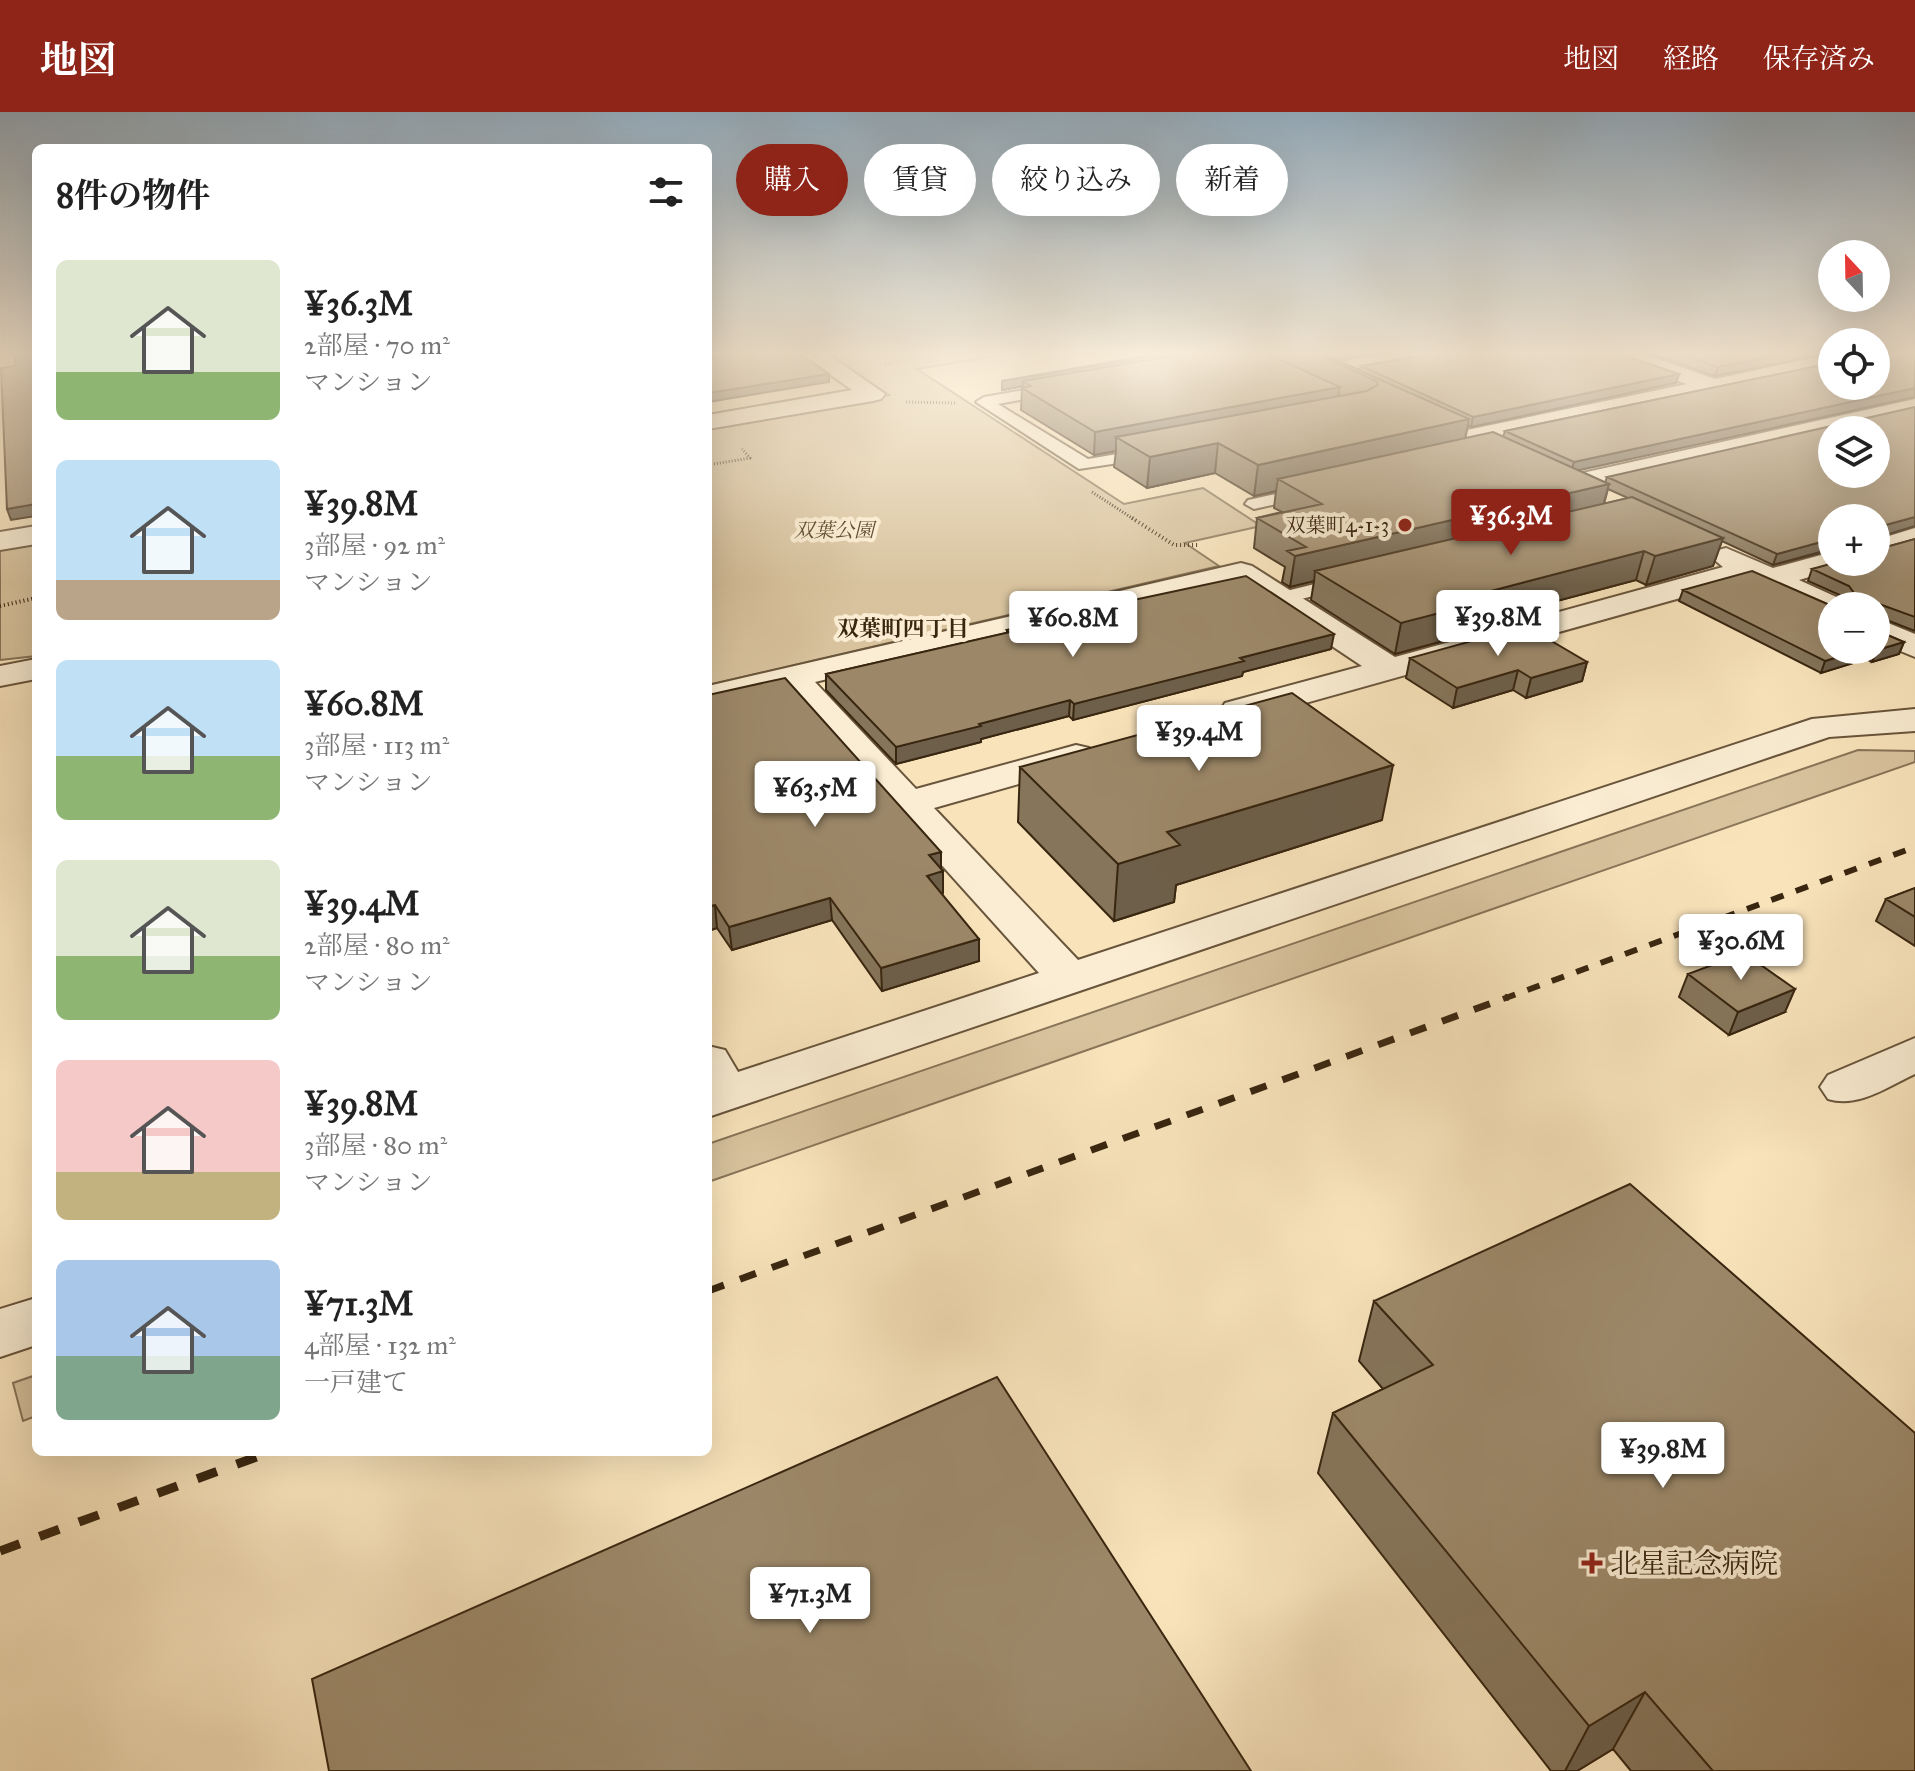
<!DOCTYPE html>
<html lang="ja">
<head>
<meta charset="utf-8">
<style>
	:root { --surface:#fff; --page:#f6f6f6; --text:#222; --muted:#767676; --accent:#8f2418 }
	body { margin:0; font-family:"IM FELL Great Primer","Noto Serif JP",serif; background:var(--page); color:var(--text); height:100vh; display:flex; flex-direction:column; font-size:30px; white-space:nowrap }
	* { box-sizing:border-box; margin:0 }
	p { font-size:26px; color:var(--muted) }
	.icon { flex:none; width:44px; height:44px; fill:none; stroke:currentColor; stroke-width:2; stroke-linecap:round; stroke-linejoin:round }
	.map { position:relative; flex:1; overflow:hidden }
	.panel { position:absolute; left:32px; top:32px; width:680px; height:1312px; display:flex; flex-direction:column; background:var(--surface); border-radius:12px; box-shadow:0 8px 32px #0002 }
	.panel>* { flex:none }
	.top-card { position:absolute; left:736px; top:32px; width:760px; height:72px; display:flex; gap:16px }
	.needle { width:52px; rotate:338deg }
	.fabs { position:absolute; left:1818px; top:128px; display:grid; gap:16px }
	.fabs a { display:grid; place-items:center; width:72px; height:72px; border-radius:50%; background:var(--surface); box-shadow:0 8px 32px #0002; font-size:40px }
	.price { position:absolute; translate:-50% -68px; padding:0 18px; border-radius:8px; background:#fff; color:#222; font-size:26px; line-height:52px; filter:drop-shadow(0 2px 4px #0008) }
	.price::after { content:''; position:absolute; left:50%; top:48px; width:24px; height:18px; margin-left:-12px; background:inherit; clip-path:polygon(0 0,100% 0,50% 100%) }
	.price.active { background:var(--accent); color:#fff }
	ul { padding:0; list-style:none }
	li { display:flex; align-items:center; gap:24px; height:200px; padding:0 24px }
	li span { display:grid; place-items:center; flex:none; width:224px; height:160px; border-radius:12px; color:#555 }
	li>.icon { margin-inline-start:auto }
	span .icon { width:96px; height:96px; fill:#fffc; stroke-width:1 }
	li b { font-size:34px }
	h2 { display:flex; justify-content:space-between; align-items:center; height:96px; padding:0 24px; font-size:34px }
	.tag { padding:0 28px; border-radius:36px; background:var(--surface); box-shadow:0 8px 32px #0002; font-size:28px; line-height:72px }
	.tag.active { background:var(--accent); color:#fff }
	header { display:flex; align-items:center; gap:48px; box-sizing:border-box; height:112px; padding:0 40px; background:var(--accent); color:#fff }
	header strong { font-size:38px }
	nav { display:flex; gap:44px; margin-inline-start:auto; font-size:28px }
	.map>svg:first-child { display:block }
	.green { fill:#d8c39e; stroke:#887457; stroke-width:2 }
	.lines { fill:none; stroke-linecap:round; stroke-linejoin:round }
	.service-casing { stroke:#69553b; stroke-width:4 }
	.minor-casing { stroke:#69553b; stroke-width:4 }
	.path-far1 { stroke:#392610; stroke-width:3; stroke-dasharray:1 2; stroke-linecap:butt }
	.path { stroke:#392610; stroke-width:4; stroke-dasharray:1 3; stroke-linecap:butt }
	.service { fill:#faedd3; fill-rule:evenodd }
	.minor { fill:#faedd3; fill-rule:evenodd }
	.rail-far2 { stroke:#392610; stroke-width:6; stroke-dasharray:13 13; stroke-linecap:butt }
	.rail-far1 { stroke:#392610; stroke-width:7; stroke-dasharray:17 17; stroke-linecap:butt }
	.rail { stroke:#392610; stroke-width:9; stroke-dasharray:21 21; stroke-linecap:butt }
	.wall { fill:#86755a; stroke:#392610; stroke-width:2; fill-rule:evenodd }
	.shaded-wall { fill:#6d5f4a; stroke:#392610; stroke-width:2 }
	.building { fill:#9c8869; stroke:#392610; stroke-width:2; fill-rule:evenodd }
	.poi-dot { fill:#8f2418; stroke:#faedd3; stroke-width:3 }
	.labels { text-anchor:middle; stroke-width:8; stroke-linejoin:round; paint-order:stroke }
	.far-poi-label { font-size:20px; fill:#392610; stroke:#faedd3; text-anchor:end }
	.far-park-label { font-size:20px; font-style:italic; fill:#614d34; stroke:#faedd3 }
	.far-neighbourhood-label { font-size:22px; font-weight:bold; fill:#392610; stroke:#faedd3 }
	.near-poi-label { font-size:28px; fill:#392610; stroke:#faedd3; text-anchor:start }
</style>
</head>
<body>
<header>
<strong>地図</strong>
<nav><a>地図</a><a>経路</a><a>保存済み</a></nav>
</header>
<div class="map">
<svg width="1915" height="1659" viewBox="0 0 1915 1659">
	<rect width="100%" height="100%" fill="#f8e3bb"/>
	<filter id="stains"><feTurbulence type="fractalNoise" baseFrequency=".0025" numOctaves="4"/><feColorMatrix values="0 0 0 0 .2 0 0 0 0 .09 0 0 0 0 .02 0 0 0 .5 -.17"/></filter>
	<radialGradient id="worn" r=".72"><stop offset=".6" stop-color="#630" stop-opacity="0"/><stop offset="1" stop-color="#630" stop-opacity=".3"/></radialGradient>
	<!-- green -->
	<path class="green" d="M 825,241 L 1012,241 L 917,257 L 1124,392 L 1203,376 L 1261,414 L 1185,431 L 1219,454 L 708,573 L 708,315 L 889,283 Z
		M 36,430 L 36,544 L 0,548 L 0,437 Z
		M 1858,638 L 1915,639 L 1915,650 L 708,1070 L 708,1032 Z
		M 36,1263 L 36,1304 L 23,1309 L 13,1271 Z"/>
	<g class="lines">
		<defs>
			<path id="service" d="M 1059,272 L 1064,274 L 1064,280 L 998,292 L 1088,347 L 1152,336 L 1160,341 L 1158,345 L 1079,357 L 976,290 L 984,285 Z
				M 1312,374 L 1321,379 L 1318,383 L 1254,397 L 1245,392 L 1248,388 Z
				M 1347,464 L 1357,470 L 1354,474 L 1281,492 L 1271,486 L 1274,482 Z"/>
			<path id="minor" d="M 708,241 L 751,241 L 748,246 L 708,252 Z
				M 800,241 L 826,241 L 885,282 L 881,287 L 873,289 L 708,317 L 708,303 L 852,278 Z
				M 1394,241 L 1443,241 L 1432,248 L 1325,266 L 1317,264 L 1313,259 L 1317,254 L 1325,252 Z
				M 1610,241 L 1641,241 L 1715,267 L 1832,242 L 1832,256 L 1467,334 L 1458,331 L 1454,326 L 1458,321 L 1467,318 L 1687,272 L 1613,246 Z
				M 1915,287 L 1915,301 L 1569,380 L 1559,378 L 1555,372 L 1559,366 L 1569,364 Z
				M 36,414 L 36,432 L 0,438 L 0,420 Z
				M 1915,416 L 1915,434 L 1876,446 L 1876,428 Z
				M 1726,436 L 1773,456 L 1832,440 L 1832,450 L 1846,450 L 1843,455 L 1799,468 L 1843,488 L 1847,494 L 1832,494 L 1832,505 L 1821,502 L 1748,467 L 1238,610 L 1225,607 L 1220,599 L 1225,591 L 1362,554 L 1236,470 L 815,570 L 916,677 L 1076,633 L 1089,636 L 1095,644 L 1089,652 L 934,696 L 1078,848 L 1812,607 L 1915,597 L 1915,619 L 1829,625 L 708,1005 L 708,934 L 725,938 L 738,960 L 1039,861 L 784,578 L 708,596 L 708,574 L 1241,451 L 1252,454 L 1395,545 L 1723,455 L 1711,445 L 1715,439 Z
				M 1876,506 L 1915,522 L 1915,545 L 1876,529 Z
				M 36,547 L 36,567 L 0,574 L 0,554 Z
				M 1915,926 L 1915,962 C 1887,975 1859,996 1828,987 L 1820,975 L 1828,963 Z
				M 36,1186 L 36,1233 L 0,1245 L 0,1197 Z"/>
		</defs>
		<!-- service casing -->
		<use href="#service" class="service-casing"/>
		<!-- minor casing -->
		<use href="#minor" class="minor-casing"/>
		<!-- path-far1 -->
		<path class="path-far1" d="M 885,253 L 931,241
			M 906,290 L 956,291
			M 708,353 L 750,346 L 742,337
			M 1092,380 L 1135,408"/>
		<!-- path -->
		<path class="path" d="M 1132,406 L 1174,433 L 1198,433
			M 0,494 L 36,486"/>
		<!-- service -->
		<use href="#service" class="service"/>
		<!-- minor -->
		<use href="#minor" class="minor"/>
		<!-- rail-far2 -->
		<path class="rail-far2" d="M 1503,887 L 1915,735"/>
		<!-- rail-far1 -->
		<path class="rail-far1" d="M 708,1179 L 1508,885"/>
		<!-- rail -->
		<path class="rail" d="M 0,1439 L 270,1340"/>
	</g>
	<!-- wall -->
	<path class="wall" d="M 1268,241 L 1378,241 L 1336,248 L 1360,258 L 1361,254 L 1679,262 L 1676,271 L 1471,315 L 1468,313 L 1465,326 L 1503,325 L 1505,319 L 1832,251 L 1578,358 L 1605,371 L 1607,365 L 1915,414 L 1878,425 L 1879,437 L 1915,427 L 1915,519 L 1879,505 L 1878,519 L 1904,530 L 1899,542 L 1872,550 L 1866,547 L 1821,561 L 1679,489 L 1683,478 L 1832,538 L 1876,538 L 1876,494 L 1836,494 L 1839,486 L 1844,485 L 1808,469 L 1812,457 L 1876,450 L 1832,406 L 1832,438 L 1773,453 L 1722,429 L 1713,454 L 1646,473 L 1636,468 L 1493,506 L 1491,516 L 1395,542 L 1311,488 L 1314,469 L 1290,475 L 1282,470 L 1285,455 L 1254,436 L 1257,406 L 1282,400 L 1274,396 L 1276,379 L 1254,384 L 1215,361 L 1147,376 L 1114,355 L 1116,339 L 1094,343 L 1021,298 L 1022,276 L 1023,274 L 1002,278 L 1002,269 L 1268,242 ZM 1608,377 L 1628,386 L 1604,392 Z
		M 1649,241 L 1830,241 L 1715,264 Z
		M 1007,518 L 1331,537 L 1243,560 L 1242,564 L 1073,608 L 1069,604 L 981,627 L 981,630 L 896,652 L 826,578 L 826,562 L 1007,521 Z
		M 1410,546 L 1587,550 L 1582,569 L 1526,586 L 1513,578 L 1453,596 L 1406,566 Z
		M 708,583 L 941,740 L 941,757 L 943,759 L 942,782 L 979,849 L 882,879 L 832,808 L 732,838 L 717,816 L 711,818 L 708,814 Z
		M 1020,655 L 1382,708 L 1176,773 L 1174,790 L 1114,809 L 1018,710 Z
		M 1915,776 L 1915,834 L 1876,809 L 1886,787 Z
		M 1688,862 L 1785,900 L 1729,923 L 1679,885 Z
		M 1374,1189 L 1915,1659 L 1631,1659 L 1613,1637 L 1577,1659 L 1551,1659 L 1318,1361 L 1333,1301 L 1383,1277 L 1359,1249 Z"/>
	<!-- shaded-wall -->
	<path class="shaded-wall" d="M 1171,241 L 1224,241 L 1023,269 L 1023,274 L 1002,278 L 1002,269 Z
		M 1329,241 L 1378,241 L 1331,248 L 1328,246 Z
		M 1788,241 L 1830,241 L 1715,264 L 1718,255 Z
		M 829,262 L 829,270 L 708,290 L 708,281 Z
		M 1679,262 L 1676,271 L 1471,315 L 1473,305 Z
		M 1340,275 L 1336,297 L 1116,325 L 1116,339 L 1094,343 L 1095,320 Z
		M 1915,276 L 1915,285 L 1571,360 L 1574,350 Z
		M 1469,307 L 1463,337 L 1278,367 L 1276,379 L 1254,384 L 1258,353 Z
		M 1218,331 L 1215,361 L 1147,376 L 1150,345 Z
		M 1609,372 L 1601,401 L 1315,459 L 1314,469 L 1290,475 L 1295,444 Z
		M 36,392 L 36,404 L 11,408 L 7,397 Z
		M 1915,405 L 1915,414 L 1876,426 L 1878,415 Z
		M 1723,426 L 1713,454 L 1646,473 L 1655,444 Z
		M 1832,427 L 1831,437 L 1773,453 L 1777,442 Z
		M 1644,439 L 1636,468 L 1493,506 L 1491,516 L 1395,542 L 1401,511 L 1487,480 Z
		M 1334,522 L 1331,537 L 1243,560 L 1242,564 L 1073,608 L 1074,592 L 1240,546 Z
		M 1904,530 L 1899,542 L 1872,550 L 1877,538 Z
		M 1861,538 L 1870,538 L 1866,547 L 1821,561 L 1825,549 Z
		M 1587,550 L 1582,569 L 1526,586 L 1531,566 Z
		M 1518,558 L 1513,578 L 1453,596 L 1457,576 Z
		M 1070,588 L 1069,604 L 981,627 L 981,630 L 896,652 L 896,635 L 979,612 Z
		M 1393,653 L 1382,708 L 1176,773 L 1174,790 L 1114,809 L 1118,752 L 1167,720 Z
		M 941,740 L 941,760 L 943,759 L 943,781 L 928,786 L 929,743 Z
		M 830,786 L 832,808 L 732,838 L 729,815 Z
		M 715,793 L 717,816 L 711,818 L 708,795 Z
		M 979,827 L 979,849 L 882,879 L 881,856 Z
		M 1795,877 L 1785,900 L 1729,923 L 1738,900 Z
		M 1645,1580 L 1613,1637 L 1577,1659 L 1565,1659 L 1589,1614 Z"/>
	<!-- building -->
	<path class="building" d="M 15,241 L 36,241 L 36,392 L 7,397 L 1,256 L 15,254 Z
		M 748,241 L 799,241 L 829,262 L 708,281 L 708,247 Z
		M 1163,241 L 1171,241 L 1002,269 Z
		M 1191,241 L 1265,241 L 1340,275 L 1095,320 L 1022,276 L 1031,274 L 1023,269 Z
		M 1315,241 L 1320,241 L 1469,307 L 1258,353 L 1218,331 L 1150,345 L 1116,325 L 1367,279 L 1378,273 L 1376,269 Z
		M 1438,241 L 1617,241 L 1679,262 L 1473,305 L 1361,254 Z
		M 1677,241 L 1788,241 L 1718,255 Z
		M 1876,241 L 1915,241 L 1915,276 L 1574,350 L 1505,319 L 1832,251 L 1832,274 L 1876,274 Z
		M 1915,295 L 1915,405 L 1878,415 L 1879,437 L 1915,427 L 1915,505 L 1879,492 L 1878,519 L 1904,530 L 1877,538 L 1876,494 L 1838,494 L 1839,486 L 1851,486 L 1854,481 L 1849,474 L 1812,457 L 1837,450 L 1876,450 L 1876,406 L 1832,406 L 1832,427 L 1777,442 L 1607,365 ZM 1832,318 L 1876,318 L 1876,362 L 1832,362 Z
		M 1493,320 L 1609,372 L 1295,444 L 1287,439 L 1306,435 L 1257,406 L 1322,392 L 1278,367 Z
		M 1632,385 L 1723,426 L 1655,444 L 1644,439 L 1487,480 L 1498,486 L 1401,511 L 1315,459 Z
		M 1752,459 L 1832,494 L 1832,538 L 1861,538 L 1825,549 L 1683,478 Z
		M 1246,464 L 1334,522 L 1240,546 L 1244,549 L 1074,592 L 1070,588 L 979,612 L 981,614 L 896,635 L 826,562 L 1010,520 L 1007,518 L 1082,499 Z
		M 1526,514 L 1587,550 L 1531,566 L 1518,558 L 1457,576 L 1410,546 Z
		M 785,566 L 941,740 L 929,743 L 943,759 L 927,764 L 979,827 L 881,856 L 830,786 L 729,815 L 715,793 L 708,795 L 708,583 Z
		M 1292,581 L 1393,653 L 1167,720 L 1180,733 L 1118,752 L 1020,655 Z
		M 1915,776 L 1915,805 L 1886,787 Z
		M 1744,841 L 1795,877 L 1738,900 L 1688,862 Z
		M 1630,1072 L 1915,1321 L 1915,1659 L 1713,1659 L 1645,1580 L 1589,1614 L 1333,1301 L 1433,1253 L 1374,1189 Z
		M 997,1265 L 1251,1659 L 329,1659 L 312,1567 Z"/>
	<!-- sky -->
	<linearGradient id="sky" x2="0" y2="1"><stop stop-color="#94adbf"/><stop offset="0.51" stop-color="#fcf2e0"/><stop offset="1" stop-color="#fcf2e0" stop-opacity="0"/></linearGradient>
	<rect width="1915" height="473" fill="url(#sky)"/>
	<!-- markers -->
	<g class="poi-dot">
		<circle cx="1405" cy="413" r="8"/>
		<path d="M1588 1439h8v8h8v8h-8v8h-8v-8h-8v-8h8z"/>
	</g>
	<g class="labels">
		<!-- far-poi labels -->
		<g class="far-poi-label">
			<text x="1389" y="420">双葉町4-1-3</text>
		</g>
		<!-- far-park labels -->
		<g class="far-park-label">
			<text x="834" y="425">双葉公園</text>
		</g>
		<!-- far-neighbourhood labels -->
		<g class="far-neighbourhood-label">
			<text x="903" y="524">双葉町四丁目</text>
		</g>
		<!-- near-poi labels -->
		<g class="near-poi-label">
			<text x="1610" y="1461">北星記念病院</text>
		</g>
	</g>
	<rect width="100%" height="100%" filter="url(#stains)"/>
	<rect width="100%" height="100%" fill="url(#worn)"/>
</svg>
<div class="fabs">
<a><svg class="needle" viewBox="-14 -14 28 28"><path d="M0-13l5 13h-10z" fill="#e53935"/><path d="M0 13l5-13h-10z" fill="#767676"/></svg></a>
<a><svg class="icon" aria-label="locate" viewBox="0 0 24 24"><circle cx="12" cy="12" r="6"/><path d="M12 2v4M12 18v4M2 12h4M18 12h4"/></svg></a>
<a><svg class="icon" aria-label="layers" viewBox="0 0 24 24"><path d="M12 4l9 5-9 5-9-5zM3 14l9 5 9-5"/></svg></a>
<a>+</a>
<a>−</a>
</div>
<b class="price active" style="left:1511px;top:445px">¥36.3M</b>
<b class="price" style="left:1498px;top:546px">¥39.8M</b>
<b class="price" style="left:1073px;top:547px">¥60.8M</b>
<b class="price" style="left:1199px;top:661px">¥39.4M</b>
<b class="price" style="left:815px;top:717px">¥63.5M</b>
<b class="price" style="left:1741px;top:870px">¥30.6M</b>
<b class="price" style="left:1663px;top:1378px">¥39.8M</b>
<b class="price" style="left:810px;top:1523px">¥71.3M</b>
<div class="top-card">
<a class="tag active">購入</a>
<a class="tag">賃貸</a>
<a class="tag">絞り込み</a>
<a class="tag">新着</a>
</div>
<section class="panel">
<h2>8件の物件<svg class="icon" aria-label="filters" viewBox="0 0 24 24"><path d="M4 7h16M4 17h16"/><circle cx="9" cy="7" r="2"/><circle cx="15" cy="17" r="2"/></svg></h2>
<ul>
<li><span style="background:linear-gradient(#dfe7d0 70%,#8fb573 0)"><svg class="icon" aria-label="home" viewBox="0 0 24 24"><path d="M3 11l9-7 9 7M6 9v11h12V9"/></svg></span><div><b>¥36.3M</b><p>2部屋 · 70 m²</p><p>マンション</p></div></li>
<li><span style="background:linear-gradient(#bfe0f5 75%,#b9a48a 0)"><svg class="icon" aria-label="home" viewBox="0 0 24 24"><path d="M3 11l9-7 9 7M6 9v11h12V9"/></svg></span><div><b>¥39.8M</b><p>3部屋 · 92 m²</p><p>マンション</p></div></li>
<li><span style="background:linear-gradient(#bfe0f5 60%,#8fb573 0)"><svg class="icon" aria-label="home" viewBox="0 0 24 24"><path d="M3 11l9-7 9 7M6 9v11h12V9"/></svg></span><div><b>¥60.8M</b><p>3部屋 · 113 m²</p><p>マンション</p></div></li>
<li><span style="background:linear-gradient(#dfe7d0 60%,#8fb573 0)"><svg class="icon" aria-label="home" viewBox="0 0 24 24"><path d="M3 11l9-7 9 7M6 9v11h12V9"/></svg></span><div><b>¥39.4M</b><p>2部屋 · 80 m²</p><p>マンション</p></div></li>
<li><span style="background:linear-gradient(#f6c9c9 70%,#c2b280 0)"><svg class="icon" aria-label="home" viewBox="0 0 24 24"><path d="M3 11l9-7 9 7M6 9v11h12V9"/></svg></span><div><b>¥39.8M</b><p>3部屋 · 80 m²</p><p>マンション</p></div></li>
<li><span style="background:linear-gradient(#a9c7e8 60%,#7fa58c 0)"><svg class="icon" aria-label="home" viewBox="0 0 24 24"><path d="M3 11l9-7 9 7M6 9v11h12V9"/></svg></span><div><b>¥71.3M</b><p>4部屋 · 132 m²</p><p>一戸建て</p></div></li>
</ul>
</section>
</div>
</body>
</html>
